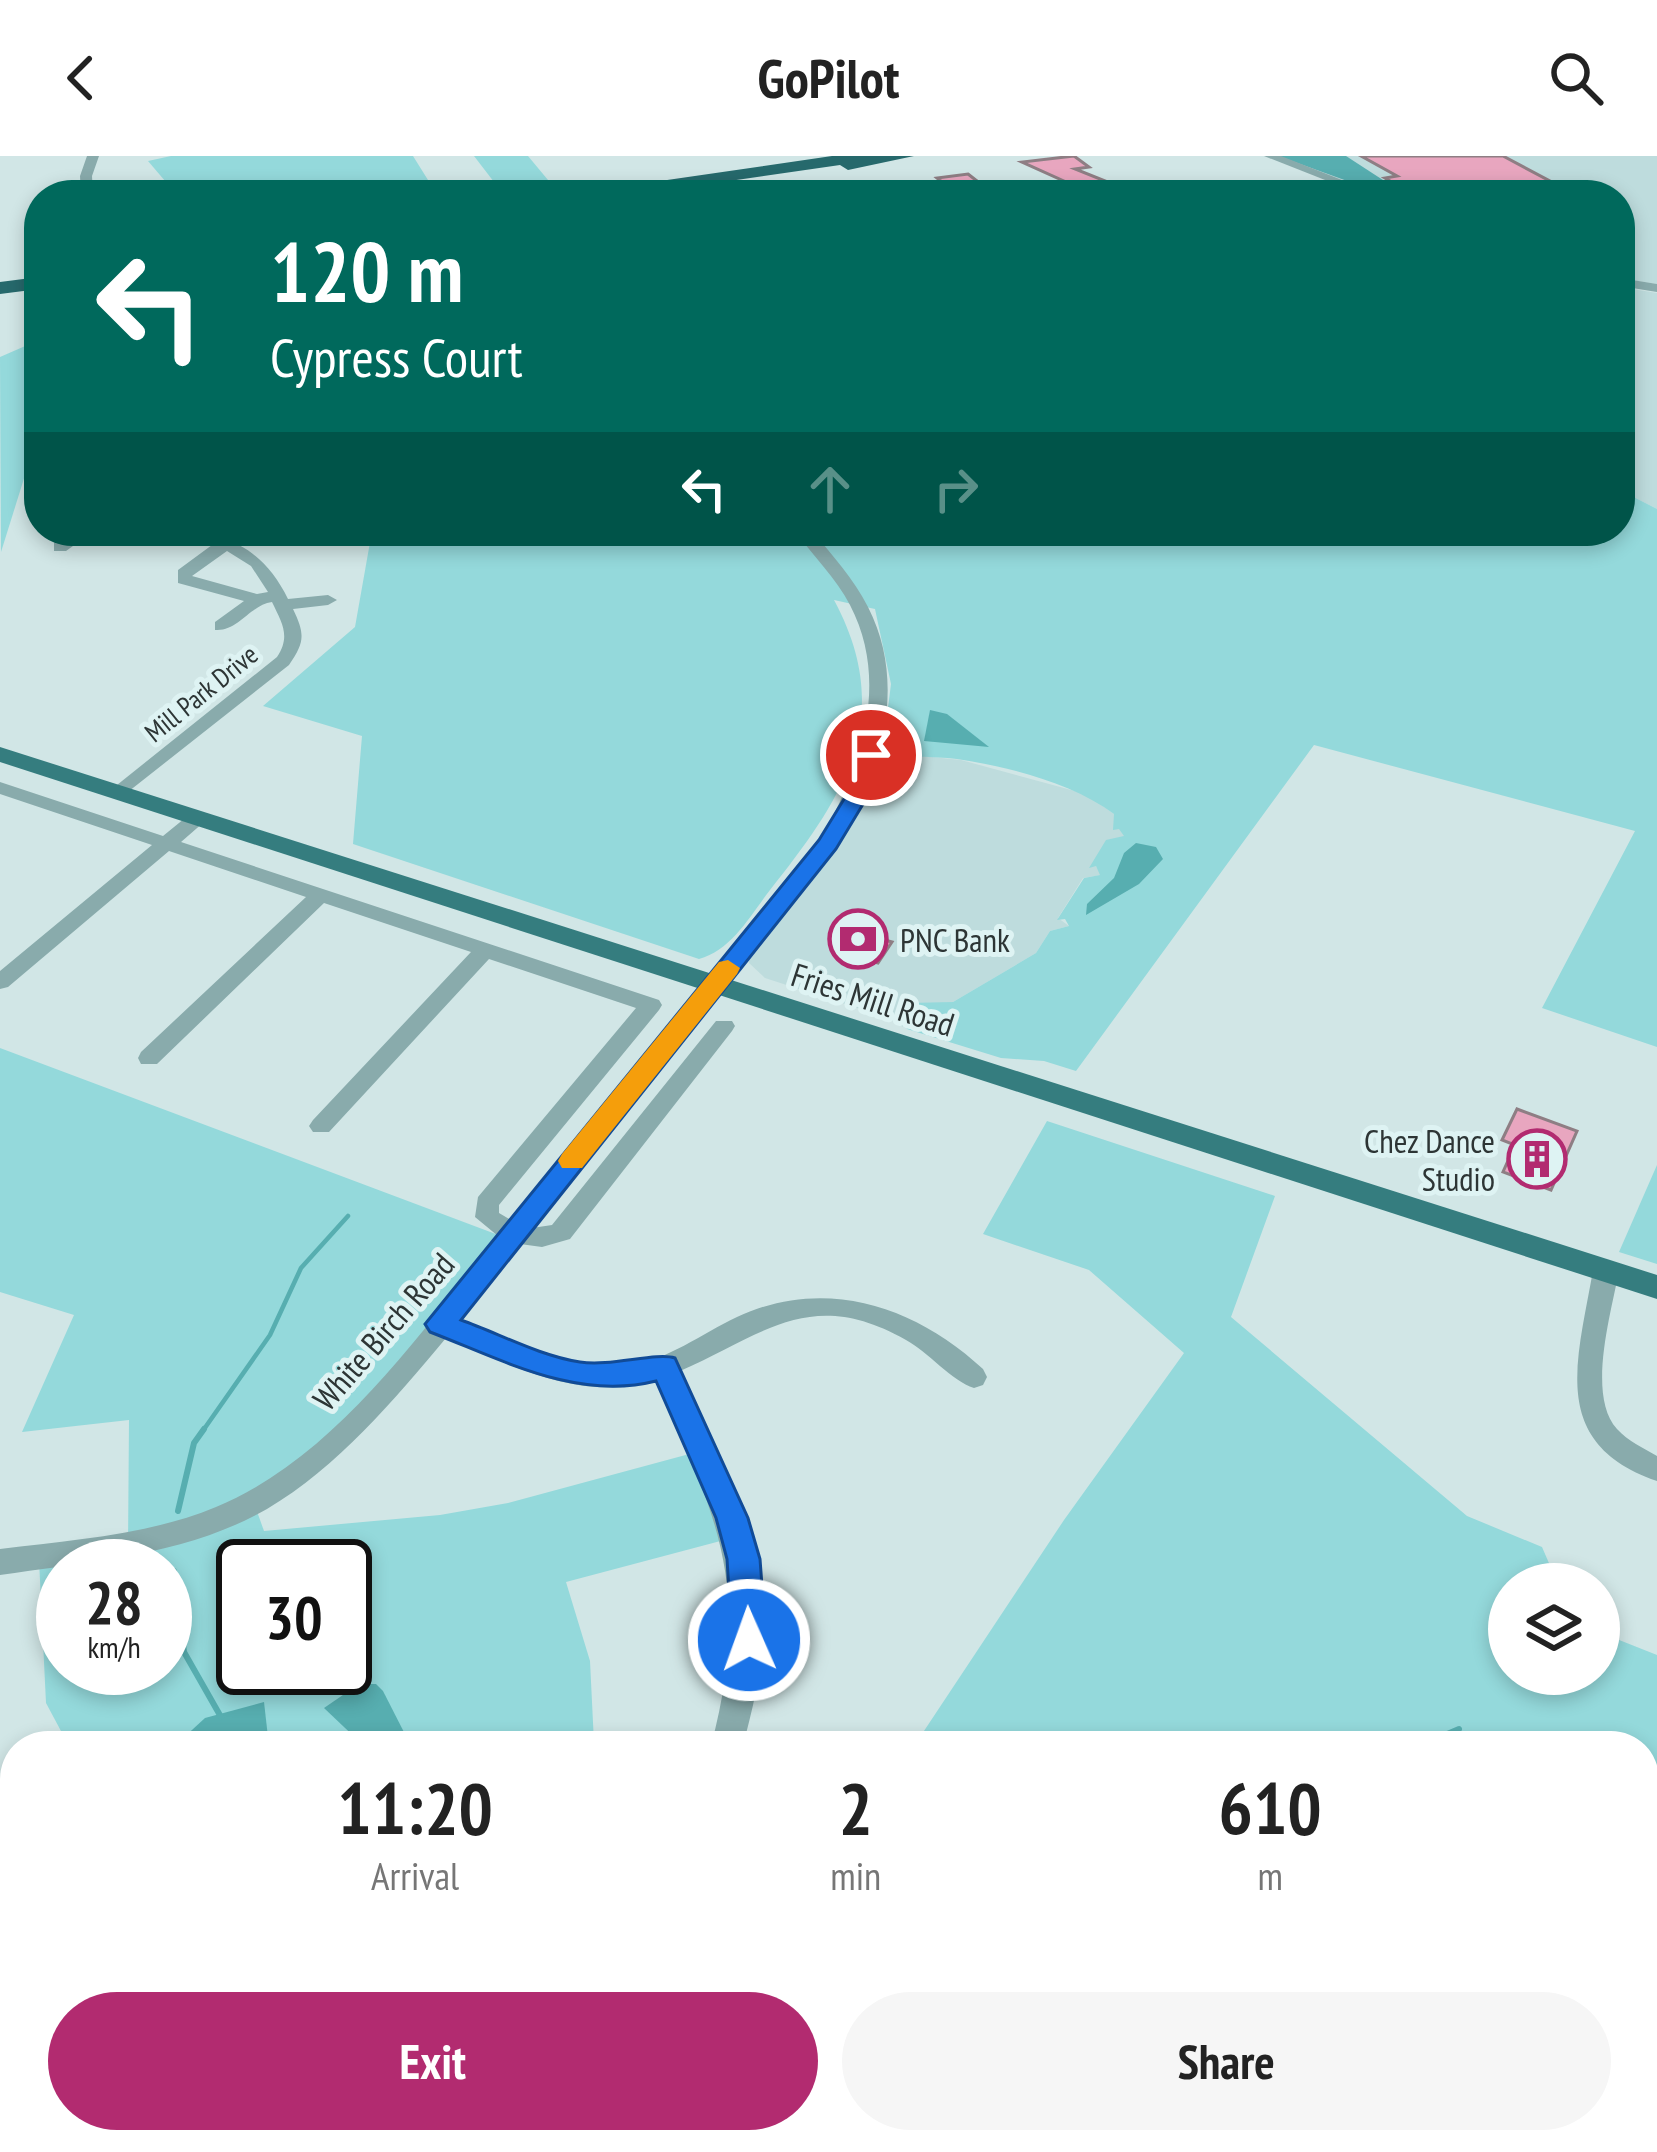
<!DOCTYPE html>
<html lang="en">
<head>
<meta charset="utf-8">
<style>
  :root { --surface:#fff; --page:#f6f6f6; --text:#222; --muted:#767676; --accent:#b22b70 }
  body { margin:0; font-family:"PT Sans Narrow",sans-serif; background:var(--page); color:var(--text); height:100vh; display:flex; flex-direction:column; font-size:45px; white-space:nowrap }
  * { box-sizing:border-box; margin:0 }
  p { font-size:39px; color:var(--muted) }
  .icon { flex:none; width:66px; height:66px; fill:none; stroke:currentColor; stroke-width:2; stroke-linecap:round; stroke-linejoin:round }
  .map { position:relative; flex:1; overflow:hidden }
  .sheet { position:absolute; left:0px; top:1575px; width:1659px; height:423px; display:flex; flex-direction:column; background:var(--surface); border-radius:48px 48px 0 0; box-shadow:0 6px 18px #0003 }
  .sheet>* { flex:none }
  .banner { position:absolute; left:24px; top:24px; width:1611px; height:366px; border-radius:48px; box-shadow:0 6px 18px #0003; background:#00695c; color:#fff; overflow:hidden }
  .fabs { position:absolute; left:1488px; top:1407px; display:grid; gap:24px }
  .fabs a { display:grid; place-items:center; width:132px; height:132px; border-radius:50%; background:var(--surface); box-shadow:0 6px 18px #0003; font-size:60px }
  .speed { position:absolute; left:36px; top:1383px; display:flex; gap:24px; font-size:60px; font-weight:700; text-align:center }
  .speed>* { display:grid; place-content:center; width:156px; height:156px; border-radius:50%; background:var(--surface); box-shadow:0 6px 18px #0003; line-height:1 }
  .speed small { font-size:30px; font-weight:400 }
  .speed .limit { border:6px solid #111; border-radius:18px; background:#fff; color:#111 }
  .pin { position:absolute; display:grid; place-items:center; width:102px; height:102px; color:#fff; margin:-51px; border:6px solid #fff; border-radius:50%; box-shadow:0 3px 12px #0007 }
  .me { position:absolute; width:132px; margin:-66px; rotate:358deg; stroke-linejoin:round; filter:drop-shadow(0 0 9px #0008) }
  .turn { display:flex; align-items:center; gap:42px; height:252px; padding:0 48px; font-size:54px }
  .turn .icon { width:156px; height:156px; stroke-width:2.5 }
  .turn b { display:block; font-size:84px; line-height:102px }
  .lanes { display:flex; align-items:center; height:114px; padding:0 48px; background:#0003; justify-content:center; gap:60px; direction:ltr }
  .lanes .off { opacity:.35 }
  .eta { display:flex; justify-content:space-evenly; align-items:center; height:204px; text-align:center }
  .eta b { font-size:72px; font-weight:700; line-height:84px }
  .primary-button { display:flex; gap:24px; margin-top:auto; padding:24px 48px }
  .primary-button a { flex:1; height:138px; border-radius:72px; background:var(--accent); color:#fff; font-size:48px; font-weight:700; line-height:138px; text-align:center }
  .primary-button a+a { background:var(--page); color:var(--text) }
  header { display:flex; justify-content:space-between; align-items:center; height:156px; padding:0 48px; background:var(--surface); font-size:54px; font-weight:700 }
  .map>svg:first-child { display:block }
  .built { fill:#bedcdd }
  .green { fill:#94d9db; fill-rule:evenodd }
  .water { fill:#57aeb0 }
  .lines { fill:none; stroke-linecap:round; stroke-linejoin:round }
  .stream-far1 { stroke:#57aeb0; stroke-width:4.5 }
  .stream { stroke:#57aeb0; stroke-width:6 }
  .building { fill:#e8a6bf; stroke:#8e7e84; stroke-width:3 }
  .minor { fill:#89abac; fill-rule:evenodd }
  .major { fill:#357d7f; fill-rule:evenodd }
  .highway { fill:#26696c; fill-rule:evenodd }
  .route { fill:#1a73e8; stroke:#114b97; stroke-width:3 }
  .slow { fill:#f59e0b }
  .labels { text-anchor:middle; dominant-baseline:central; stroke-width:10; stroke-linejoin:round; paint-order:stroke }
  .far-street-label { font-size:27px; fill:#2d3535; stroke:#def3f3 }
  .poi-label { font-size:33px; fill:#2d3535; stroke:#def3f3; text-anchor:start }
  .street-label { font-size:33px; fill:#2d3535; stroke:#def3f3 }
</style>
</head>
<body>
<header><svg class="icon" aria-label="back" viewBox="0 0 24 24"><path d="M15 5l-7 7 7 7"/></svg>GoPilot<svg class="icon" aria-label="search" viewBox="0 0 24 24"><circle cx="10" cy="10" r="6"/><path d="M15 15l6 6"/></svg></header>
<div class="map">
<svg width="1657" height="1996" viewBox="0 0 1657 1996">
  <rect width="100%" height="100%" fill="#d1e6e6"/>
  <!-- built -->
  <g class="built">
    <path d="M1274,0H1657V128L1620,122V39H1381Z"/>
    <path d="M1620,131L1657,137V353L1620,334Z"/>
    <path d="M883,592L894,597L961,604L1086,638L1114,658L1125,680L1096,710L1101,719L1083,722L1058,762L1069,770L1050,775L1036,797L953,846L929,849L900,865L907,873L885,861L765,822L749,807V799L845,675Z"/>
  </g>
  <!-- green -->
  <g class="green">
    <path d="M171,0H413L428,24L366,39H177L148,5Z"/>
    <path d="M474,0H528L558,36L504,39Z"/>
    <path d="M39,184V314L26,316L1,396L0,201Z"/>
    <path d="M1620,334L1657,353V891L1542,852L1635,675L1314,589L1076,915L1044,905L1001,902L907,873L899,857L908,847L953,846L1036,797L1050,775L1069,770L1065,763L1057,764L1084,722L1100,719L1096,710L1089,712L1106,684L1124,680L1119,673L1113,674L1114,658C1072,627 1009,611 957,603C933,600 904,603 883,592L891,528L875,453L834,444C897,561 844,641 770,734C750,760 732,794 699,803L353,688L362,580L263,550L355,471L372,375H1620Z"/>
    <path d="M0,892L509,1083L350,1274L254,1347L264,1375L440,1359L508,1347L693,1297L728,1383L566,1426L590,1505L594,1587L606,1590H69L46,1547L39,1404L128,1390L129,1264L22,1276L74,1159L0,1136ZM63,1410H165V1512H63ZM243,1410H345V1512H243Z"/>
    <path d="M1047,965L1275,1040L1231,1161L1467,1360L1542,1391L1558,1428H1509V1518H1599V1476L1657,1499V1636L1644,1632V1590H914L1064,1364L1184,1197L1089,1114L983,1078Z"/>
    <path d="M1657,1009V1108L1619,1096Z"/>
    <path d="M15,1712V1823L0,1842V1726Z"/>
  </g>
  <!-- water -->
  <g class="water">
    <path d="M1278,0H1346L1406,39H1386Z"/>
    <path d="M930,554L947,558L989,591L924,585Z"/>
    <path d="M1136,687L1156,691L1163,703L1139,728L1086,759L1087,748L1114,722L1124,697Z"/>
    <path d="M359,1528H376L383,1535L411,1590H364L324,1552Z"/>
    <path d="M264,1546L269,1590H181L180,1585L205,1562Z"/>
    <path d="M15,1800V1983H51L41,1996H0V1819Z"/>
  </g>
  <g class="lines">
    <!-- stream-far1 -->
    <path class="stream-far1" d="M202,1276L270,1179L301,1112L348,1060"/>
    <!-- stream -->
    <g class="stream">
      <path d="M178,1355L194,1287L204,1273"/>
      <path d="M174,1415L184,1496L221,1561"/>
      <path d="M1419,1590L1459,1573"/>
    </g>
  </g>
  <!-- building -->
  <g class="building">
    <path d="M1074,0L1089,11L1075,13L1140,39H1095L1022,6Z"/>
    <path d="M1361,0H1503L1563,32L1545,36L1551,39H1430L1417,32L1405,34L1385,22L1397,20Z"/>
    <path d="M968,18L995,39H958L937,22Z"/>
    <path d="M853,762L874,768L866,779L892,786L878,807L839,796L842,791L834,789Z"/>
    <path d="M1517,953L1577,975L1551,1034L1503,1016L1515,989L1502,984Z"/>
  </g>
  <g class="lines">
    <!-- minor -->
    <g class="minor">
      <path d="M87,0H99L92,20L93,39H81L80,20Z"/>
      <path d="M1264,0H1281L1380,39H1363Z"/>
      <path d="M1620,122L1657,128V136L1620,130Z"/>
      <path d="M74,375H94L66,395H54V387Z"/>
      <path d="M177,375C229,375 265,396 288,443L328,439L337,444L328,449L293,453C305,478 305,486 289,509L119,643L112,641V633L277,501C291,480 282,467 272,446C250,449 238,476 215,474V466L244,445L178,427V414L212,389ZM227,395L251,410L268,436L257,438L192,420Z"/>
      <path d="M315,375C302,384 267,388 254,379L258,375Z"/>
      <path d="M795,375H812C832,399 854,423 868,451C909,531 880,621 835,692L532,1072L552,1069L716,865H732L735,870L732,875L570,1083L542,1091L520,1088L459,1165C513,1187 568,1218 628,1210C668,1204 701,1178 737,1161C825,1120 915,1150 983,1213L987,1221L983,1229L974,1232C952,1225 928,1196 906,1184C811,1130 764,1178 680,1215C718,1300 762,1385 762,1480C762,1518 752,1554 743,1590H711C752,1433 719,1366 657,1224C583,1248 513,1210 446,1182C394,1244 338,1311 267,1353C187,1399 89,1406 0,1419V1393C72,1384 149,1379 216,1351C336,1301 420,1177 498,1080L475,1061L478,1041L636,852L489,803L329,976H313L309,970L313,964L471,796L324,747L157,908H141L138,902L141,896L306,741L169,695L8,831L0,833V815L152,689L0,638V626L163,680L190,658H204V666L181,686L659,844L662,849L659,854L499,1049V1057L511,1064L819,686C860,614 891,528 850,449C836,422 813,400 795,375Z"/>
      <path d="M1606,1104L1615,1107L1619,1114C1612,1155 1586,1239 1617,1273C1628,1285 1643,1292 1657,1300V1325C1547,1287 1578,1203 1593,1114L1597,1107Z"/>
      <path d="M1644,1880L1657,1885V1929L1644,1923Z"/>
      <path d="M1657,1977V1996H1638L1643,1983Z"/>
      <path d="M310,1983H356L350,1996H304Z"/>
      <path d="M722,1983H764L769,1996H728Z"/>
    </g>
    <!-- major -->
    <path class="major" d="M0,591L1657,1119V1143L0,606Z"/>
    <!-- highway -->
    <g class="highway">
      <path d="M832,0H914L848,14L840,9L633,39H589L598,34Z"/>
      <path d="M39,121V133L0,138V126Z"/>
    </g>
  </g>
  <!-- route -->
  <path class="route" d="M871,592L882,599L871,635L836,693L461,1164C498,1177 540,1200 580,1206C610,1211 656,1196 675,1202L748,1362L760,1403L766,1484L761,1495L749,1500L737,1495L732,1484L727,1403L716,1362L656,1225C577,1245 503,1204 430,1176L425,1168L819,684L849,635L860,599Z"/>
  <!-- slow -->
  <path class="slow" d="M728,804L740,812L737,818L582,1012H562L558,1005L562,998L719,806Z"/>
  <!-- icons -->
  <defs>
    <symbol id="bank-ring" viewBox="-11 -11 22 22"><circle r="9.5" fill="#def3f3" stroke="#b22b70" stroke-width="1.5"/><path d="M-6-4H6V4H-6ZM0-2.3a2.3 2.3 0 1 0 0 4.6a2.3 2.3 0 1 0 0-4.6Z" fill="#b22b70"/></symbol>
    <symbol id="building-ring" viewBox="-11 -11 22 22"><circle r="9.5" fill="#def3f3" stroke="#b22b70" stroke-width="1.5"/><path d="M-4-6H4V6H1V3H-1V6H-4ZM-2.5-4.3h1.7v1.8h-1.7ZM.8-4.3h1.7v1.8H.8ZM-2.5-1h1.7V.8h-1.7ZM.8-1h1.7V.8H.8Z" fill="#b22b70"/></symbol>
  </defs>
  <g fill-rule="evenodd">
    <use href="#bank-ring" x="825" y="750" width="66" height="66"/>
    <use href="#building-ring" x="1504" y="970" width="66" height="66"/>
  </g>
  <g class="labels">
    <!-- far-street labels -->
    <g class="far-street-label">
      <text transform="translate(201 537) rotate(-39)">Mill Park Drive</text>
    </g>
    <!-- poi labels -->
    <g class="poi-label">
      <text x="900" y="783">PNC Bank</text>
      <text x="1495" y="984" text-anchor="end">Chez Dance<tspan x="1495" dy="38">Studio</tspan></text>
    </g>
    <!-- street labels -->
    <g class="street-label">
      <text transform="translate(873 843) rotate(18)">Fries Mill Road</text>
      <text transform="translate(383 1175) rotate(-49)">White Birch Road</text>
    </g>
  </g>
</svg>
<div class="fabs">
<a><svg class="icon" aria-label="layers" viewBox="0 0 24 24"><path d="M12 4l9 5-9 5-9-5zM3 14l9 5 9-5"/></svg></a>
</div>
<div class="speed"><div>28<small>km/h</small></div><div class="limit">30</div></div>
<div class="pin" style="left:871px;top:599px;background:#d93025"><svg class="icon" aria-label="arrive" viewBox="0 0 24 24"><path d="M6 21V4h12l-3 4 3 4H6"/></svg></div>
<svg class="me" style="left:749px;top:1484px" viewBox="-20 -20 40 40"><circle r="17" fill="#1a73e8" stroke="#fff" stroke-width="3"/><path d="M0-11L8 9 0 5-8 9z" fill="#fff"/></svg>
<div class="banner">
<div class="turn"><svg class="icon" aria-label="left" viewBox="0 0 24 24"><path d="M17 20v-9H6M10 6l-5 5 5 5"/></svg><div><b>120 m</b>Cypress Court</div></div>
<div class="lanes"><svg class="icon" aria-label="left" viewBox="0 0 24 24"><path d="M17 20v-9H6M10 6l-5 5 5 5"/></svg><svg class="icon off" aria-label="ahead" viewBox="0 0 24 24"><path d="M12 20V5M6 11l6-6 6 6"/></svg><svg class="icon off" aria-label="right" viewBox="0 0 24 24"><path d="M7 20v-9h11M14 6l5 5-5 5"/></svg></div>
</div>
<section class="sheet">
<div class="eta">
<div><b>11:20</b><p>Arrival</p></div>
<div><b>2</b><p>min</p></div>
<div><b>610</b><p>m</p></div>
</div>
<div class="primary-button"><a>Exit</a><a>Share</a></div>
</section>
</div>
</body>
</html>
